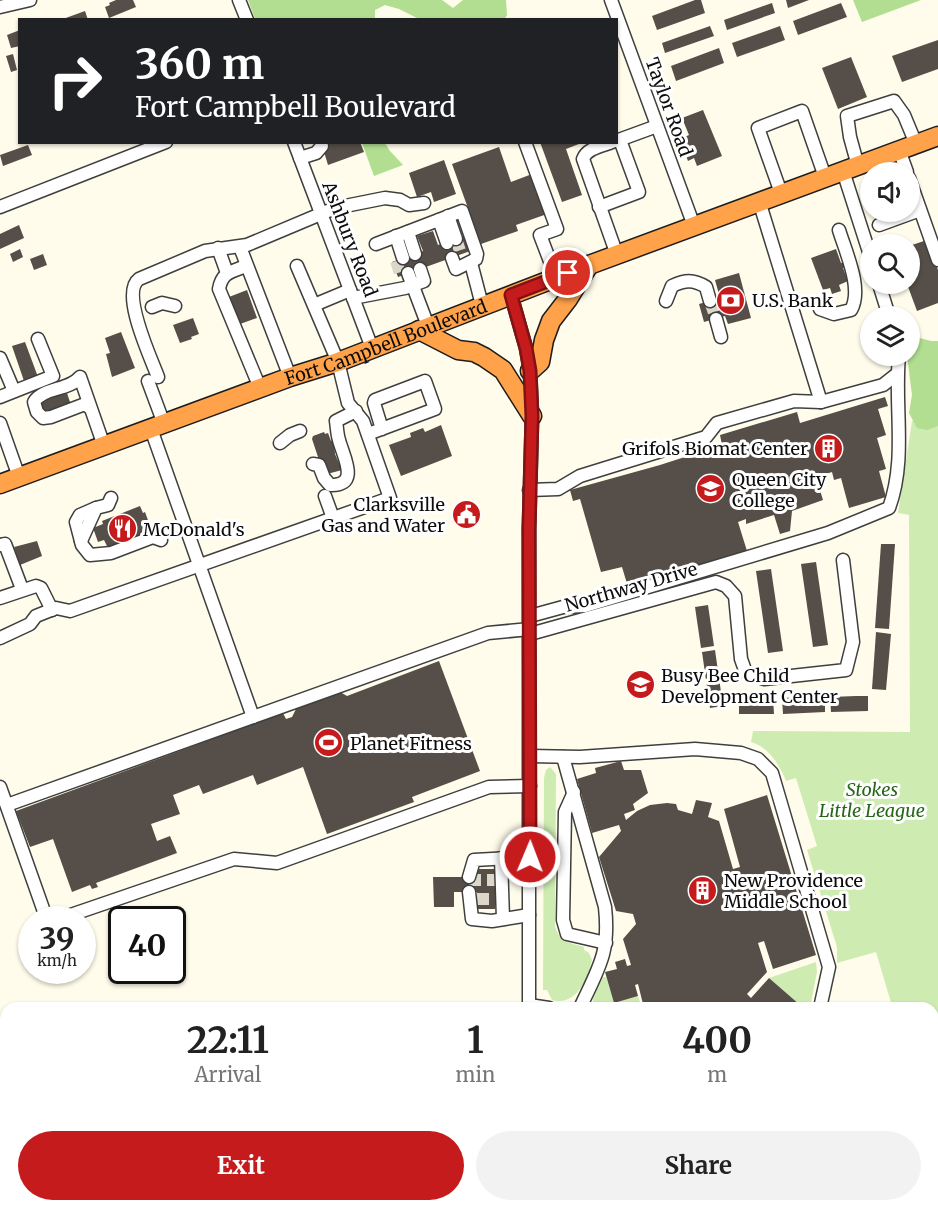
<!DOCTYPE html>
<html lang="en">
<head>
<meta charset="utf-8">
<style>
  :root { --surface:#fff; --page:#f2f2f2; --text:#222; --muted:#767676; --accent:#c51b1d }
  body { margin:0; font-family:Merriweather,serif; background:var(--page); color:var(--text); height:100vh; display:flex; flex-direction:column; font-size:22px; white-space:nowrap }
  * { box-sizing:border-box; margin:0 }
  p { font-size:20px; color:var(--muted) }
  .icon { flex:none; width:33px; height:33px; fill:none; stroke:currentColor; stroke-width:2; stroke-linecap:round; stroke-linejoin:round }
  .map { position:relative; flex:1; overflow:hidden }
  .sheet { position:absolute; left:0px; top:1002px; width:939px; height:210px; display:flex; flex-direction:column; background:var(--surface); border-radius:18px 18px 0 0; box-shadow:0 2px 4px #0004 }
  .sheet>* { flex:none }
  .top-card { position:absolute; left:18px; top:18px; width:600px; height:126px; border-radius:0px; box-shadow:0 2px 4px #0004; background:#202124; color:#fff; overflow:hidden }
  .buttons { position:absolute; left:860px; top:162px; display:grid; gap:12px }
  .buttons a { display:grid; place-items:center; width:60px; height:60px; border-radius:50%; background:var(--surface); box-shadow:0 2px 4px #0004; font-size:30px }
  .speed { position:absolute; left:18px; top:906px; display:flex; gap:12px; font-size:30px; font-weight:700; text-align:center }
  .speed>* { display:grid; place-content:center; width:78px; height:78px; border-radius:50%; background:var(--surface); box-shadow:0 2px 4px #0004; line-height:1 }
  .speed small { font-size:15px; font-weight:400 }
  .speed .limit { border:3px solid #111; border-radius:9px; background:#fff; color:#111 }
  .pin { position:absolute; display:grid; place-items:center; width:51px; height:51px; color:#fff; margin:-26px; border:3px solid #fff; border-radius:50%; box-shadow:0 2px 6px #0007 }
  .me { position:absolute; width:66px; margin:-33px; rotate:1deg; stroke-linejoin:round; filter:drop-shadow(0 0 4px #0008) }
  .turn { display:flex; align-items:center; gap:21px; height:126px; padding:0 18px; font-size:27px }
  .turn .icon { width:78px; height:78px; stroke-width:2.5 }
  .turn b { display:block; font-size:42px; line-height:51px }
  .eta { display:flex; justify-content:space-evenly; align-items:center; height:102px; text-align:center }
  .eta b { font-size:36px; font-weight:700; line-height:42px }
  .cta { display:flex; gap:12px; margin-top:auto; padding:12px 18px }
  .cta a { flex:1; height:69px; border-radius:36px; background:var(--accent); color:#fff; font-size:24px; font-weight:700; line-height:69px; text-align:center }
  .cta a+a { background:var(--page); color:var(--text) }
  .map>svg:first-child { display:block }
  .green { fill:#ceecb2 }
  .forest { fill:#b1de90 }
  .building { fill:#564e48 }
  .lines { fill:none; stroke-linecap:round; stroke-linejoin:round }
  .minor-tunnel { stroke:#dbd8ca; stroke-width:12; stroke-dasharray:12 6; stroke-linecap:butt }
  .minor-casing { stroke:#3f3f3f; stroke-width:15 }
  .highway-casing { stroke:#1d1d1d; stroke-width:21 }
  .minor { stroke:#fff; stroke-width:12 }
  .highway { stroke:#ffa24a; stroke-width:18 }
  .route-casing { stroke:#801213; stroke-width:15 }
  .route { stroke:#c51b1d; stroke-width:10 }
  .labels { text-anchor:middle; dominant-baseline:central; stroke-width:6; stroke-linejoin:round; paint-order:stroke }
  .street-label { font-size:18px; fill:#0c0c0c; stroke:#fff }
  .poi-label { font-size:18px; fill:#0c0c0c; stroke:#fff; text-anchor:start }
  .park-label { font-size:18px; font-style:italic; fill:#266818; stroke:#fff }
</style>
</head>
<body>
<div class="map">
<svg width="938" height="1212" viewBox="0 0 938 1212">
  <rect width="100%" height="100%" fill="#fffceb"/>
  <!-- green -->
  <g class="green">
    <path d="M938,416V1174L933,1175V1008H886L892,1006L876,952L837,963V947L807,850L817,846L796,778L786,781C780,766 769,747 751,742L753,731L910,732L909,515L898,513L912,421Z"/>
    <path d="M550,767L556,774L555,926C559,942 570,943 584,947V950L589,953L592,960C587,981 576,1006 552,1000L547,990H543L544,778L546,770Z"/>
    <path d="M816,962L817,972L810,1008H802L769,978Z"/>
    <path d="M602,977H606L614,1003L638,996L642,1008H595C589,998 598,986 602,977Z"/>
  </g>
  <!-- forest -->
  <g class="forest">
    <path d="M248,0H442L453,8L463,0H506L507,15L504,20L419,19L399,9L385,5L375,10V19H255Z"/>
    <path d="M853,0H921L862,22Z"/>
    <path d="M362,143H385L390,151L403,165L374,176Z"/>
    <path d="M916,337L931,341H938V426L927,430L917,428L909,413L912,395L907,356H909V346Z"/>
  </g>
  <!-- building -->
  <g class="building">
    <path d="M116,0H133L136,7L109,18L105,7L110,5L109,3Z"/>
    <path d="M695,0H701L705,13L657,30L652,16Z"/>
    <path d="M786,0H809L788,8Z"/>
    <path d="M772,3L775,13L727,30L724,20Z"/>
    <path d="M841,3L847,17L798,35L793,21Z"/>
    <path d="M85,11L88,20H63V19Z"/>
    <path d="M710,26L714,36L665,53L662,43Z"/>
    <path d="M780,26L785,40L737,57L732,43Z"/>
    <path d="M20,30V46L11,48L7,35Z"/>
    <path d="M938,40V69L902,82L892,56Z"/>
    <path d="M719,48L724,63L676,81L671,66Z"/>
    <path d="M13,54L17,70L11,72L6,56Z"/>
    <path d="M851,57L867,97L838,109L822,68Z"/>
    <path d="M703,110L722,156L697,166L694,158L688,161L680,139L689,135L682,118Z"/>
    <path d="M321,142H360L364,152L328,165Z"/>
    <path d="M540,142H584L566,149L582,195L562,202Z"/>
    <path d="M28,145L32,155L3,166L0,155Z"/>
    <path d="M499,147L511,182L532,174L547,214L516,225L518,231L481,244L452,164Z"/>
    <path d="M444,160L456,194L434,202L431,192L417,197L409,173Z"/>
    <path d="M19,225L24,238L0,249V234Z"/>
    <path d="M433,231L438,245L468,235L473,250L398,277L392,262L423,251L417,236Z"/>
    <path d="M927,240L938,270V303L917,311L907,284H909V246Z"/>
    <path d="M20,249L23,257L13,262L10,254Z"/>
    <path d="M836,249L841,263L844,262L846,267L843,268L848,281L839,285L841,291L832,294L830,288L823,290L811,258Z"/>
    <path d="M43,254L47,265L34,270L30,259Z"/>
    <path d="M739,273L751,318L728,324L725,316L704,322L699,304L720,298L715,280Z"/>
    <path d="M247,290L257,318L240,324L229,297Z"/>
    <path d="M193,318L199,334L191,337L192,339L180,343L173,325Z"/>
    <path d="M121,332L135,368L112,377L106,354L110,353L105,338Z"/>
    <path d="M25,342L38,377L24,381L12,346Z"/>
    <path d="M64,391L65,394L67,393L71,405L42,414L38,401Z"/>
    <path d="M885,397L888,406L878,409L886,435L877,438L886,469L879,471L886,497L849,508L841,478L834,480L832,472L816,477L823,500L792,511L790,531L780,534L774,515L746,524V519L738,522L747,551L628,587L622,567L601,572L580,499L573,501L570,490L660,465L722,445L720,435L797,412L800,423Z"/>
    <path d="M441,425L452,456L401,476L389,445L411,437L410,433L423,428L425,432Z"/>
    <path d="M324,432L325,434L328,433L331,441L334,440L335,454L342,470L327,474L321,459L319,460L312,439L313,436Z"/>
    <path d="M140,506L143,513L145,512L153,534L109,550L104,540L98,542L93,528L103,524L102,521Z"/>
    <path d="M37,541L42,556L20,565L14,547Z"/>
    <path d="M881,544H895L889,629L875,628Z"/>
    <path d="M816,562L828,645L813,647L801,564Z"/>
    <path d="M771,569L783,651L768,653L756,571Z"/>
    <path d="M708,605L714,646L701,648L695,607Z"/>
    <path d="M876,632L891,634L886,690L872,689Z"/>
    <path d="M715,650L723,706L710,708L702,652Z"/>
    <path d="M439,661L480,771L412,797L414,802L327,834L303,767L257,785L253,775L203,794L199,785L173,795L180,814L151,824L157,841L170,836L177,853L96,883L98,887L92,889L90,885L72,892L53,839L30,847L16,811L283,713L286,719L292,717L297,707L340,692L347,696Z"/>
    <path d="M633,672H648L647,698H633Z"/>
    <path d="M856,696H868V711L831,712L830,697Z"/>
    <path d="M810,697H825V712L783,714L782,698Z"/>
    <path d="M739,699H773L774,714H739Z"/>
    <path d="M621,761L624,770H641L648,793L633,804L635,810L624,814L626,820L637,811L650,805L667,803L676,804L678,810L692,814L696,800L712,803L708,817L719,821L733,869L740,867L724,809L767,795L816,955L773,969L764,941L758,943L767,972L747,994L751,998L769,978L800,1005L797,1008H740L736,1005L734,1008H644L638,984L635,985L638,996L614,1003L605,972L617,969L615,962L625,959L627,966L631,965L623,939L636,924L633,914L616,911L599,857L621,831L619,825L592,833L577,779L596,773L595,768Z"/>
    <path d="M477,869H495V909H477V892H454V907H434L433,877H477Z"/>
  </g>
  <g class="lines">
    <!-- minor-tunnel -->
    <g class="minor-tunnel">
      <path d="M456,239L461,254"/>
      <path d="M396,261L401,276"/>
      <path d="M710,301L716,319"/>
      <path d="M469,880H495"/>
      <path d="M477,899H495"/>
    </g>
    <defs>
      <g id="minor">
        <path d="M239,0L247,20"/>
        <path d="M611,0L694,226"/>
        <path d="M0,7L30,0"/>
        <path d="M616,141L657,126"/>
        <path d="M294,142L372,348"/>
        <path d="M525,142L557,229L540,235L556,277"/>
        <path d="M612,142C602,146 587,148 583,159L617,255"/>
        <path d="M899,150L907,172"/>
        <path d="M300,158L316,153L322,146"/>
        <path d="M858,166L850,137L847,116L894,101L904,115L916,144"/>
        <path d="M843,171L870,255"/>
        <path d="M909,178L938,260"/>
        <path d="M781,193L758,128L802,111L825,177"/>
        <path d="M759,201L821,402"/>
        <path d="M0,207L166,142"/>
        <path d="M599,207L639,192L620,140"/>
        <path d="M448,216L456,239"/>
        <path d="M439,220L447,243"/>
        <path d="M879,225L920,210"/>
        <path d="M408,232L415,254"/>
        <path d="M396,236L403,258"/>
        <path d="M376,244L462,211L477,254L476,259L456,269L452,258"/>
        <path d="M240,247L290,377"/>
        <path d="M218,248L227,273"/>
        <path d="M471,263L482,305"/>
        <path d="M246,266C231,272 222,272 219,289L260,388"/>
        <path d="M408,273L428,326"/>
        <path d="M879,284L889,316"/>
        <path d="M511,295L526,348L530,371L532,416L529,529V1008"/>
        <path d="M353,298L405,288L424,281L420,269"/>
        <path d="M666,301L672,286C685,280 693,279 706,287L710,301"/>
        <path d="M314,305L350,290"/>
        <path d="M152,307L162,303L175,306"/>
        <path d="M820,309L834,314L851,310C863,289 846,253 839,230"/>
        <path d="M716,319L721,337"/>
        <path d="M0,358L14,391"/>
        <path d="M158,377C151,358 120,293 139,279L205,251L247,245L335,208L385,198L400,200L409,205L424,203"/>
        <path d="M148,381L164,424"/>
        <path d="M0,397L53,376L38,339"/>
        <path d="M91,409L85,404L51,417L43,418L37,412L34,402C43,387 69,391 80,377L104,446"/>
        <path d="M0,423L19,477"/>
        <path d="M151,429L253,717"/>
        <path d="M368,434L435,409L425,381L375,400L374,403L382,429"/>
        <path d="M280,443L290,435L300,431"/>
        <path d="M313,464L319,465L324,478L330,485C361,486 343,456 339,440C337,434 337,427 336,421L356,411"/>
        <path d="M529,490L558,489L580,476L706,437L717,423L794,401L821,402L883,385L897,374"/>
        <path d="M325,496L333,518"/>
        <path d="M96,508L80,515L76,522L82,545L90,555L111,553L153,537L161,540"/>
        <path d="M81,541L96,508L108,505L111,498"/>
        <path d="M0,545L5,544L22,589"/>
        <path d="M0,598L36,586L41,588L52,610"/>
        <path d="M530,616L563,607L585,606L828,533L889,508C907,459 894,406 899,356"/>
        <path d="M530,634L716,582L726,586L735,596L741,659L746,673L764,679L846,670L853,642L843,560"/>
        <path d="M0,638L30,624L36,616L56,608L70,611L390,498L363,421L348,403L338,362L297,266"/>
        <path d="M530,756L580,757L695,749L741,753L758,759L772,773L829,967L820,1008"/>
        <path d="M563,757L605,907C610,953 599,967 580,1008"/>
        <path d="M0,787L47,920"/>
        <path d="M574,792L565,812L563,920L567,934L606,943"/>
        <path d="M7,805L488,633L530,629"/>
        <path d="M501,858L503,919"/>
        <path d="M469,877L474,860L530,857"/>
        <path d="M469,892L472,919L492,921L529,915"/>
        <path d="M56,920L234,859L277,863L489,787L530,786"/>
        <path d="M529,1005L549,1008"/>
        <path d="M0,1171L6,1170"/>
        <path d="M528,1212V1206"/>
      </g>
      <g id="highway">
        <path d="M419,330L458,350L474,352L484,357L503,370L532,416"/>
        <path d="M530,371L540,362L544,340L551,321L568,299L589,265"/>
        <path id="s1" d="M0,484L290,377L338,362L589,265L938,136"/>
      </g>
    </defs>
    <!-- minor casing -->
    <use href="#minor" class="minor-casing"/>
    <!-- highway casing -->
    <use href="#highway" class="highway-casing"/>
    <!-- minor -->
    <use href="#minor" class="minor"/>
    <!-- highway -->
    <use href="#highway" class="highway"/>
  </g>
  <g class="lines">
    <defs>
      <path id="route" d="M530,857L529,529L532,416L530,371L526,348L511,295L568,273"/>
    </defs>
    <!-- route casing -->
    <use href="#route" class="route-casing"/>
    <!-- route -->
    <use href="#route" class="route"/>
  </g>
  <!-- icons -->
  <defs>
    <symbol id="bank-disc" viewBox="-11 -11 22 22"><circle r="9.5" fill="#c51b1d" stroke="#fff"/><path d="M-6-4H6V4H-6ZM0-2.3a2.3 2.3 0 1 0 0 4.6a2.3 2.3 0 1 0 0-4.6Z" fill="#fff"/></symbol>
    <symbol id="building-disc" viewBox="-11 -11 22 22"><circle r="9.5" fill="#c51b1d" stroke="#fff"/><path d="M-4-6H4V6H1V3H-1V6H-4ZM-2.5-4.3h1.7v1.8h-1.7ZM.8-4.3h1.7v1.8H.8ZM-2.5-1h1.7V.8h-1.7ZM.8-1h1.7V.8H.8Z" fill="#fff"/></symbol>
    <symbol id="university-disc" viewBox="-11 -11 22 22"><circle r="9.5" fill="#c51b1d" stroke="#fff"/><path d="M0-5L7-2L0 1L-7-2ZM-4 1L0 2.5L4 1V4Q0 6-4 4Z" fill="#fff"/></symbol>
    <symbol id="civic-disc" viewBox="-11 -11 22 22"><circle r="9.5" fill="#c51b1d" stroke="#fff"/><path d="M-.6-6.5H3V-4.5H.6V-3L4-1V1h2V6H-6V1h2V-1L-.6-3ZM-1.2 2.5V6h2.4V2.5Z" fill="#fff"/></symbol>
    <symbol id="restaurant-disc" viewBox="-11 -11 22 22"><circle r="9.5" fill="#c51b1d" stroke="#fff"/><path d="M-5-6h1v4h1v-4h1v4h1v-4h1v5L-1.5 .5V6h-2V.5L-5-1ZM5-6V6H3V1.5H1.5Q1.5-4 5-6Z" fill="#fff"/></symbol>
    <symbol id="school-disc" viewBox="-11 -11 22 22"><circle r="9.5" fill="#c51b1d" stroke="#fff"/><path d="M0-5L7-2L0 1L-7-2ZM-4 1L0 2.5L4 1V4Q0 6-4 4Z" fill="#fff"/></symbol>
    <symbol id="stadium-disc" viewBox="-11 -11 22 22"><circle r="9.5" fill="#c51b1d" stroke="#fff"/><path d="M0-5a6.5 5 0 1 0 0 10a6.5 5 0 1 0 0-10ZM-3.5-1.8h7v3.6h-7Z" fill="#fff"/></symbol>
  </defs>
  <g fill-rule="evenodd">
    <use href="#bank-disc" x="714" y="284" width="33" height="33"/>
    <use href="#building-disc" x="812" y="432" width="33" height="33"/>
    <use href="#university-disc" x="694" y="472" width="33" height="33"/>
    <use href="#civic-disc" x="450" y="498" width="33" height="33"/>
    <use href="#restaurant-disc" x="106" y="512" width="33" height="33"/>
    <use href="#school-disc" x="624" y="668" width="33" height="33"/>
    <use href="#stadium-disc" x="312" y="726" width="33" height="33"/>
    <use href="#building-disc" x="686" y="874" width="33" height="33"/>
  </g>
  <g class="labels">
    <!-- street labels -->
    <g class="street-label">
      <text transform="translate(669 107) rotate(70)">Taylor Road</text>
      <text transform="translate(350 239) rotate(69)">Ashbury Road</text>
      <text stroke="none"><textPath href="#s1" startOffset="411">Fort Campbell Boulevard</textPath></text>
      <text transform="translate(631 587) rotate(-16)">Northway Drive</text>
    </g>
    <!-- poi labels -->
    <g class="poi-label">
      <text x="752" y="300">U.S. Bank</text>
      <text x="808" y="448" text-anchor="end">Grifols Biomat Center</text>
      <text x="732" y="479">Queen City<tspan x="732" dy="21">College</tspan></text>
      <text x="445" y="504" text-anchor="end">Clarksville<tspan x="445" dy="21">Gas and Water</tspan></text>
      <text x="143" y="529">McDonald's</text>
      <text x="661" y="675">Busy Bee Child<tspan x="661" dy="21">Development Center</tspan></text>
      <text x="350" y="743">Planet Fitness</text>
      <text x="724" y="880">New Providence<tspan x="724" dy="21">Middle School</tspan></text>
    </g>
    <!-- park labels -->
    <g class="park-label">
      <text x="872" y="789">Stokes<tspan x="872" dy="21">Little League</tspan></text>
    </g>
  </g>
</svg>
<div class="buttons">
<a><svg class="icon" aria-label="sound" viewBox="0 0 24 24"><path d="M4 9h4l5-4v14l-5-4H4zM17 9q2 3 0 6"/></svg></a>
<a><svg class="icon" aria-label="search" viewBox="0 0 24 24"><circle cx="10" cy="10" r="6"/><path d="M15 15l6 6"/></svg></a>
<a><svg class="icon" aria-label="layers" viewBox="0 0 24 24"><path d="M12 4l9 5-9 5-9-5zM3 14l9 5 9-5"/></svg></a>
</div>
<div class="speed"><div>39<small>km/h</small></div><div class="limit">40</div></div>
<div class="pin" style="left:568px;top:273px;background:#d93025"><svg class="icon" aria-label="arrive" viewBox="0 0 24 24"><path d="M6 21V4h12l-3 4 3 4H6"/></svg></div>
<svg class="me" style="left:530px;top:857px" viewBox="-20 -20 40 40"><circle r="17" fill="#c51b1d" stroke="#fff" stroke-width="3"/><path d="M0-11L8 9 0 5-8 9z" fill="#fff"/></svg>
<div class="top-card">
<div class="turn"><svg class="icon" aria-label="right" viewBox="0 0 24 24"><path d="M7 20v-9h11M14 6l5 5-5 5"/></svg><div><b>360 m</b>Fort Campbell Boulevard</div></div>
</div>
<section class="sheet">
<div class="eta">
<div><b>22:11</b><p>Arrival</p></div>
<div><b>1</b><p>min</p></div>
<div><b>400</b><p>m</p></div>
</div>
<div class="cta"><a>Exit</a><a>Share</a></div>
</section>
</div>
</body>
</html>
